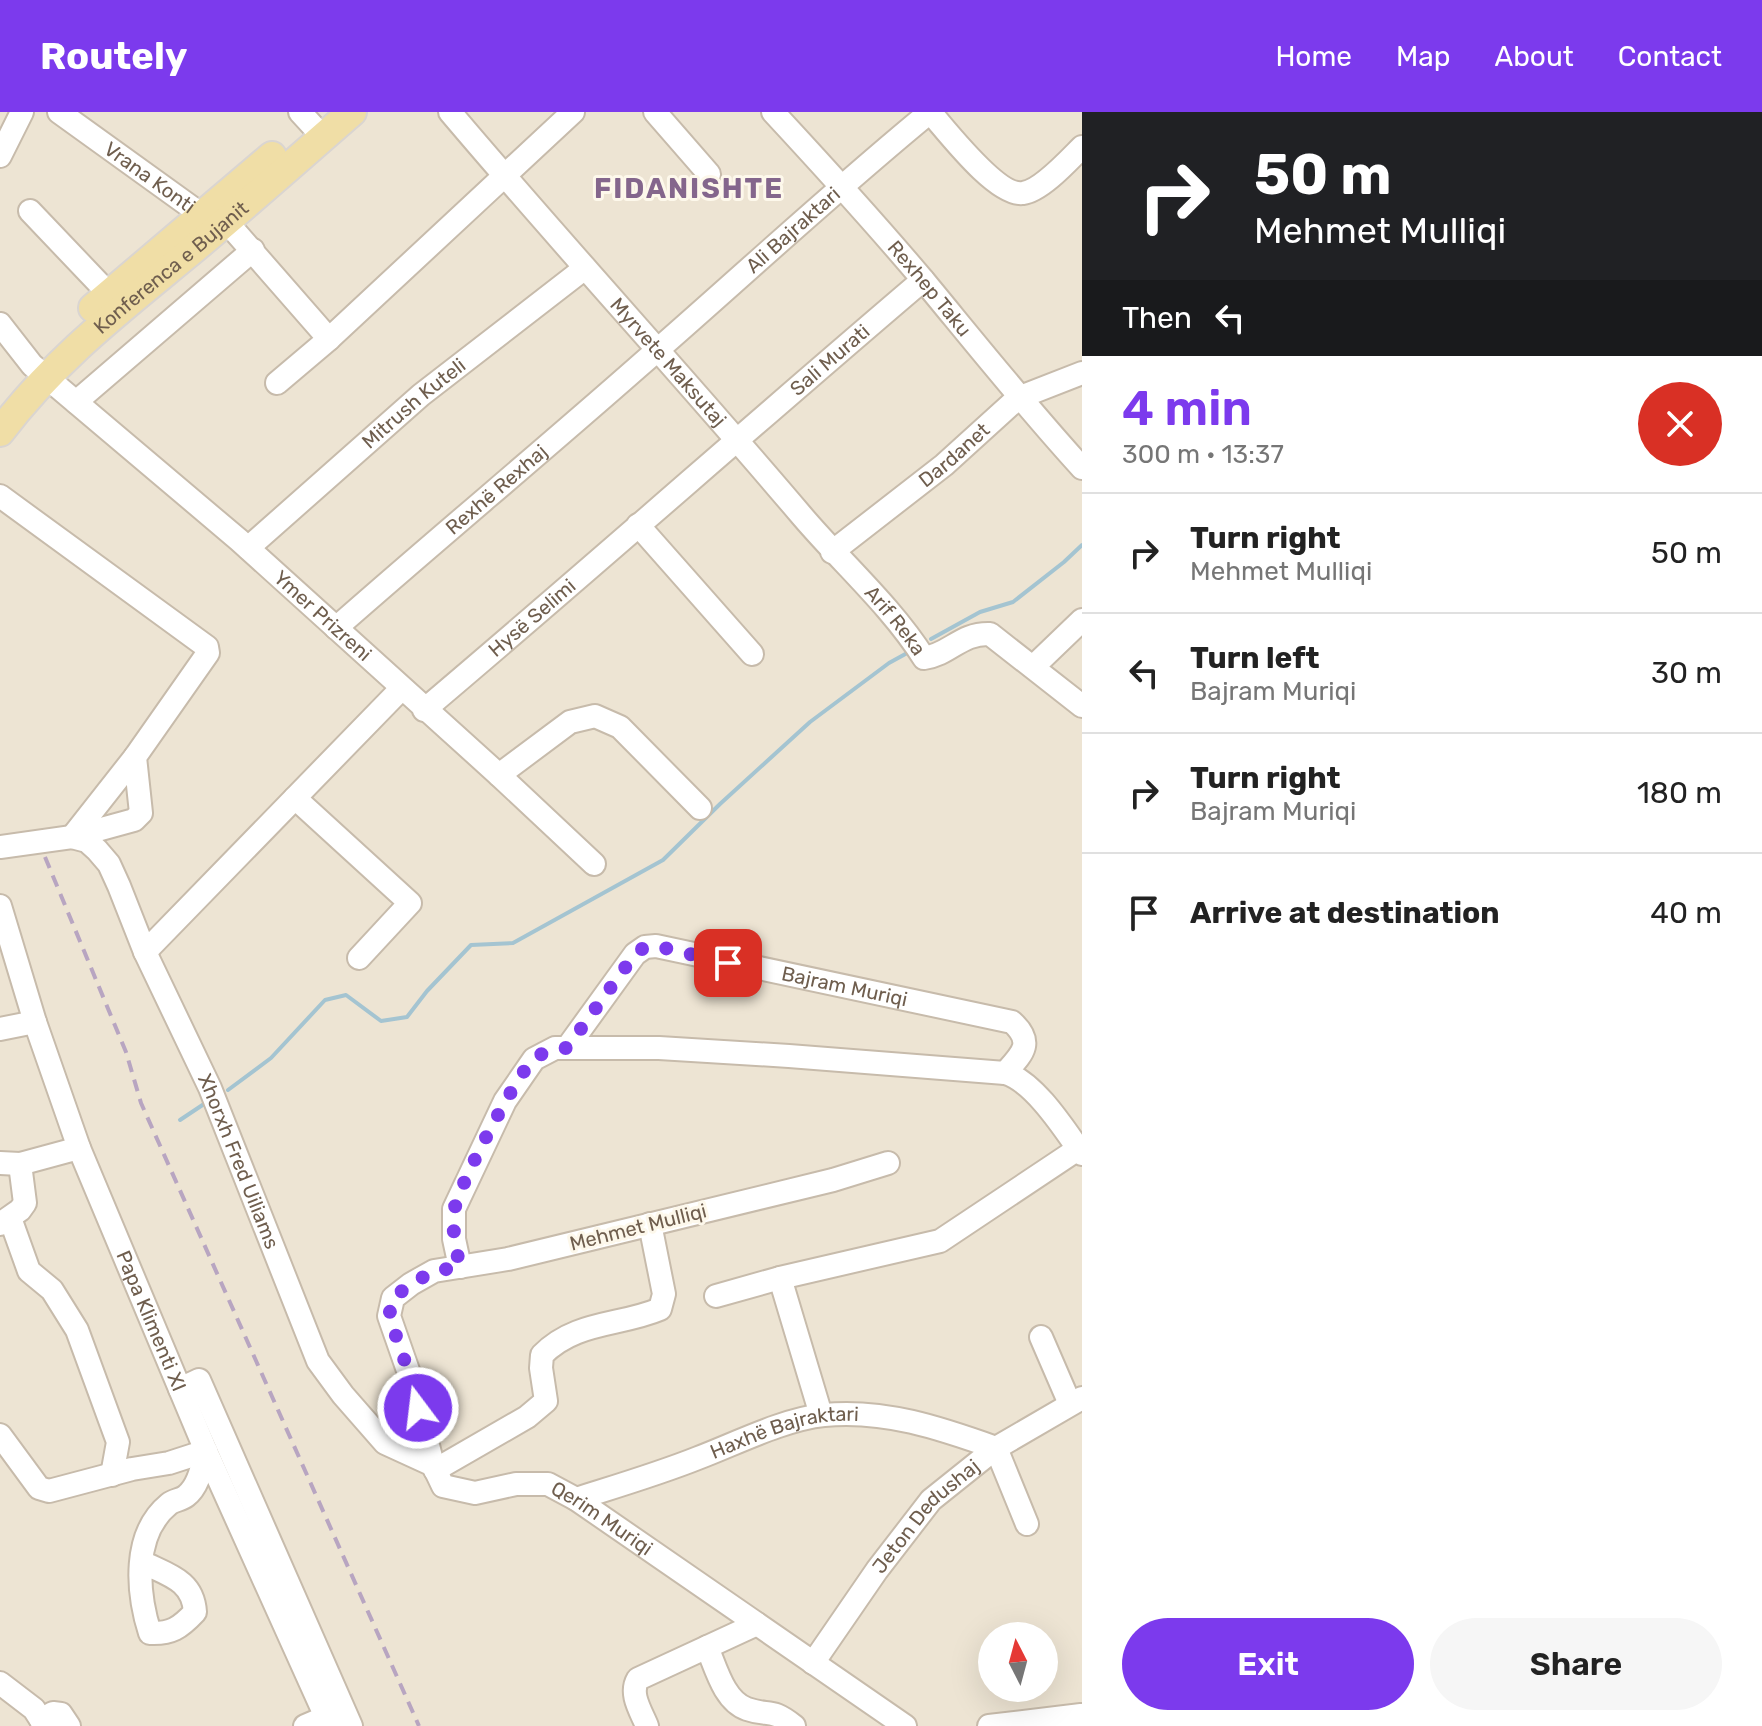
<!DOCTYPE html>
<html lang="en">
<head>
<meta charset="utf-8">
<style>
  :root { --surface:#fff; --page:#f6f6f6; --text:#222; --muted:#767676; --line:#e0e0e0; --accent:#7c3aed }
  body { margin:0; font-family:Rubik,sans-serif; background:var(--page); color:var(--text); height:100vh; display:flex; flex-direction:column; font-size:30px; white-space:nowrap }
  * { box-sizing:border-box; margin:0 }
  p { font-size:26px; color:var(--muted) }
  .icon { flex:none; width:44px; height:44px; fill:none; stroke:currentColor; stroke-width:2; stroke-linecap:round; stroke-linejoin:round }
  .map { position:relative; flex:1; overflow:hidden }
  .sheet { display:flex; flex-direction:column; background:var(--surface); width:680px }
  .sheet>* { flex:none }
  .hud { background:#202124; color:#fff; overflow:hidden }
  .needle { width:52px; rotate:354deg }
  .fabs { position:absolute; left:978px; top:1510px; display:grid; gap:16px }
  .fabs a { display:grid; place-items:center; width:80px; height:80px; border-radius:50%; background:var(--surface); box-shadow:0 8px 32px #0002; font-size:40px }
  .pin { position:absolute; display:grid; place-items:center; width:68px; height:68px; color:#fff; margin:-34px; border-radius:16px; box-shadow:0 4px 12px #0006 }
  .me { position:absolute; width:88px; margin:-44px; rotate:345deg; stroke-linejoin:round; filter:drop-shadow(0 0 6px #0008) }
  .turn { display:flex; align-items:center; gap:28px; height:168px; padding:0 40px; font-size:36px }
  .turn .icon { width:104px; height:104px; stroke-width:2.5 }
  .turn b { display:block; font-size:56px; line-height:68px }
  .then { display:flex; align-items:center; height:76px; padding:0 40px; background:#0003; gap:16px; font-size:30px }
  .round { display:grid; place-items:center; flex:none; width:84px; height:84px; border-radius:42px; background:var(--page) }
  .summary { display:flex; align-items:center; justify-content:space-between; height:136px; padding:0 40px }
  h1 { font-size:48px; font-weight:600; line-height:60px; color:var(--accent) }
  .action { display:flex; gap:16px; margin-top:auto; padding:16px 40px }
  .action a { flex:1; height:92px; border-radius:48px; background:var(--accent); color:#fff; font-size:32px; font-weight:600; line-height:92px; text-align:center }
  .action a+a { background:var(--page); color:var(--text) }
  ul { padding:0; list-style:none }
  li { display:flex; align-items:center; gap:24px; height:120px; padding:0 40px; border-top:2px solid var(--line) }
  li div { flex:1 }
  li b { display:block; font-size:30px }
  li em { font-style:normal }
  header { display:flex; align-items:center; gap:48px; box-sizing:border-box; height:112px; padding:0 40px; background:var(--accent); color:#fff }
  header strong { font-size:38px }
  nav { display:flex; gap:44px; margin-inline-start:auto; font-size:28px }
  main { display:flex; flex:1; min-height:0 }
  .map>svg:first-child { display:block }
  .residential { fill:#ede4d3; fill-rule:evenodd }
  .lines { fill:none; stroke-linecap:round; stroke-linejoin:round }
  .stream { stroke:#a4c4d1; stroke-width:4 }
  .minor-casing { stroke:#c7bbab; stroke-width:26 }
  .major-casing { stroke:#dad5d1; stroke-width:32 }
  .minor { stroke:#fff; stroke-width:22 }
  .major { stroke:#f0dea6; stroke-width:28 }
  .rail { stroke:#b8a5c1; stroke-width:4; stroke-dasharray:12 8; stroke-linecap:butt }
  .route { stroke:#7c3aed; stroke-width:14; stroke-dasharray:0 25.2 }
  .labels { text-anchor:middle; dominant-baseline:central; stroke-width:6; stroke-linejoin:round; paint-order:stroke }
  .street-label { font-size:20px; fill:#6f5e4e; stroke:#fdf8eb }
  .district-label { font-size:28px; font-weight:bold; letter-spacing:2px; fill:#84668c; stroke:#fdf8eb }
</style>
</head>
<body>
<header>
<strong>Routely</strong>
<nav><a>Home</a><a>Map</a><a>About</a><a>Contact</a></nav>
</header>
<main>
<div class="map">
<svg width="1082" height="1614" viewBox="0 0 1082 1614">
  <rect width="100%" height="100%" fill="#f9f4e5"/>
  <!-- residential -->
  <path class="residential" d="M0,0H1082V1614H0ZM992,1524H1044V1576H992Z"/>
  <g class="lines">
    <!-- stream -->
    <g class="stream">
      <path d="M931,527L980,500L1013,490L1064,450L1082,433"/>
      <path d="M228,978L271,946L325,888L346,883L381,909L407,905L427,879L471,833L513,831L663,748L720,692L810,610L889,551L909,540"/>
      <path d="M180,1008L204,992"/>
    </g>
    <defs>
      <g id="minor">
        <path id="s1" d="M59,0L202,103"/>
        <path d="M300,0L323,25"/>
        <path id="s2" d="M450,0C565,136 686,267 802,404C842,451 891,494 924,546C951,542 960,521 990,522L1082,594"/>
        <path d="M655,0L709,62"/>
        <path id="s3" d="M773,0C824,55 875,111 924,169C976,232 1027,296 1082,356"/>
        <path d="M930,0C947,19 997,85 1023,81C1041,79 1069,48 1082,35"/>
        <path d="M0,44L22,0"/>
        <path d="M30,99L109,182"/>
        <path d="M218,100L329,227L573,0"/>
        <path id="s4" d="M0,212L32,253L239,428L499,663L594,752"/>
        <path d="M277,271L329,227"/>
        <path d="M76,290L253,138"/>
        <path d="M0,384L207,535L208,541L135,645L141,701L134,708L72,725L0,735"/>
        <path d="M638,413L752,542"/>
        <path id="s5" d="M248,436L421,283L585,156"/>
        <path id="s6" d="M832,440L944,353L1018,286L1082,261"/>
        <path id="s7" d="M336,516C436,428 538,343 638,255C736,170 830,82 930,0"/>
        <path d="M1033,555L1082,508"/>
        <path id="s8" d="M424,598C592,456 756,310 923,168"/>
        <path d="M499,663L570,610L595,604L620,615L700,696"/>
        <path d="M295,686L410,791L359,846"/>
        <path id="s9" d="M72,725L87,729L97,738L109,752L119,774L145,840L210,976L318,1249L343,1283L385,1331L433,1353"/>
        <path d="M72,725L135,645"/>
        <path id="s10" d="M0,794L35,910L79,1036L206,1339L330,1614"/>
        <path d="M145,840L401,577"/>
        <path d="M0,917L35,910"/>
        <path id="s11" d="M567,936L635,842L645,835L656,834L1012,910C1035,931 1022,942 1005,961"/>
        <path d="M0,1051L20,1052L79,1036"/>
        <path id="s12" d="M888,1051L833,1068L508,1147L434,1159L411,1172L393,1186L389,1204L411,1267L433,1353L443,1374L475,1381L516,1372H548L576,1387L905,1614"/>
        <path d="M10,1106L29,1159L52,1178L77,1218L118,1330L112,1363"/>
        <path d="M0,1112L20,1098L25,1091L20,1052"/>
        <path d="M460,1155L454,1127V1097L505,989L534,947L555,936H659L789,944L1005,961C1034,969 1065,1018 1082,1042"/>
        <path d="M780,1166L940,1129L1078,1037"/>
        <path d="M716,1184L780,1166L821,1303"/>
        <path d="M1041,1225L1070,1292"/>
        <path d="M180,1277L199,1268L351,1614"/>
        <path d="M0,1323L39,1376L49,1379L132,1357L169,1351L206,1339"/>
        <path d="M435,1358L527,1305L546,1289L541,1256L542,1243C575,1209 620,1214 660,1197L664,1182L650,1112"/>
        <path id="s13" d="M576,1387C617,1374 658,1362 698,1346C735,1332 784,1307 824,1303C884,1297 940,1316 996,1336L1027,1412"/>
        <path d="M142,1450C168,1463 193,1468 195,1500C180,1516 171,1522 150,1521C137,1480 132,1422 169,1392C174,1388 181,1388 186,1384C199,1374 202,1354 206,1339"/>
        <path d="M707,1535C716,1556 724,1589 747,1597C770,1605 770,1595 794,1614"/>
        <path id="s14" d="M813,1551L877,1458L931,1388L996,1336L1082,1286"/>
        <path d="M0,1571L34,1597L45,1614"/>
        <path d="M41,1608L53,1601L61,1602L69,1614"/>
        <path d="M305,1614L326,1605"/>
        <path d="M647,1614C641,1599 629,1582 638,1567L757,1512"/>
        <path d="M989,1614L1081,1603"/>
      </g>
      <g id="major">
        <path d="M93,196L272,44"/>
        <path id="s15" d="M0,320C54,248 121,197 190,140C245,94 298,47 352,0"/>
      </g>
    </defs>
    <!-- minor casing -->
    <use href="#minor" class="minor-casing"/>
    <!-- major casing -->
    <use href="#major" class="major-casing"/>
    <!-- minor -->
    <use href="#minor" class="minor"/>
    <!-- major -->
    <use href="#major" class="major"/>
    <!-- rail -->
    <path class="rail" d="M45,745L126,940L141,991L419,1614"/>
  </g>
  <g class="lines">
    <!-- route -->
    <path class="route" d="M418,1296L411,1267L389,1204L393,1186L411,1172L434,1159L460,1155C456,1136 452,1119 454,1100C456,1078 516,964 533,948C542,940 555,936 567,936L635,842L645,835L656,834L728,851"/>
  </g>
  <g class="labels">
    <!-- street labels -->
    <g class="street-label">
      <text stroke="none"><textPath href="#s1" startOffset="112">Vrana Konti</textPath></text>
      <text stroke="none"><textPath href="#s7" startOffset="606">Ali Bajraktari</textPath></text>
      <text stroke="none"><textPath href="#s15" startOffset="238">Konferenca e Bujanit</textPath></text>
      <text stroke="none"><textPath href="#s3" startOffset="236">Rexhep Taku</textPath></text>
      <text stroke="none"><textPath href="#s8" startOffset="536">Sali Murati</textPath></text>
      <text stroke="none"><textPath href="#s2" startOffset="332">Myrvete Maksutaj</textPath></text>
      <text stroke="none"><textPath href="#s5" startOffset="220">Mitrush Kuteli</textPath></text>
      <text stroke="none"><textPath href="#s6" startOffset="156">Dardanet</textPath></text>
      <text stroke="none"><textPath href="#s7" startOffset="212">Rexhë Rexhaj</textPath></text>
      <text stroke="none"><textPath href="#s4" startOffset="436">Ymer Prizreni</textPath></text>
      <text stroke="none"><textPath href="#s8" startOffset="142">Hysë Selimi</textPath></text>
      <text stroke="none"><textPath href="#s2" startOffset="676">Arif Reka</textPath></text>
      <text stroke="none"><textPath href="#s11" startOffset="332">Bajram Muriqi</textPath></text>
      <text stroke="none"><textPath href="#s9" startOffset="372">Xhorxh Fred Uiliams</textPath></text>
      <text transform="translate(638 1115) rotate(-14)">Mehmet Mulliqi</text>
      <text stroke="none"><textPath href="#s10" startOffset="442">Papa Klimenti XI</textPath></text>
      <text stroke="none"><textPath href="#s13" startOffset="220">Haxhë Bajraktari</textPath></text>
      <text stroke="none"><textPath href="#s14" startOffset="186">Jeton Dedushaj</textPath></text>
      <text stroke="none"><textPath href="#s12" startOffset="884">Qerim Muriqi</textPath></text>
    </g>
    <!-- district labels -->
    <g class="district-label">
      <text x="689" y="76">FIDANISHTE</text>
    </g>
  </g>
</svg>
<div class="fabs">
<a><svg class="needle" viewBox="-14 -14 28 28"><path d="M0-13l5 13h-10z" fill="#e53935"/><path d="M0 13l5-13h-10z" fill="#767676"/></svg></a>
</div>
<div class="pin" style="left:728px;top:851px;background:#d93025"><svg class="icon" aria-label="arrive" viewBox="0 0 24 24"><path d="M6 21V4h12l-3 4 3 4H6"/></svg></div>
<svg class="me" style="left:418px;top:1296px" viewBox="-20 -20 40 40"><circle r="17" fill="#7c3aed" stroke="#fff" stroke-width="3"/><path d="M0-11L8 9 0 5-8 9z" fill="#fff"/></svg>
</div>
<section class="sheet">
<div class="hud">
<div class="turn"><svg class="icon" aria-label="right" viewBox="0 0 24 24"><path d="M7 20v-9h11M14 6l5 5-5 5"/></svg><div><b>50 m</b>Mehmet Mulliqi</div></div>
<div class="then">Then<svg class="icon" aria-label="left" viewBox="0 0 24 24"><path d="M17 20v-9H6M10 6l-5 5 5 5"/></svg></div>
</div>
<div class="summary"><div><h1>4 min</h1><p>300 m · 13:37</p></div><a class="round" style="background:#d93025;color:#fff"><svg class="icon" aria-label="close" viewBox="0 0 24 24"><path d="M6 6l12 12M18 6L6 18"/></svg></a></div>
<ul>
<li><svg class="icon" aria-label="right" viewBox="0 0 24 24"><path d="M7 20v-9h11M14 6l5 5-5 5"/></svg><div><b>Turn right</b><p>Mehmet Mulliqi</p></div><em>50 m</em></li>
<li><svg class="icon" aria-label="left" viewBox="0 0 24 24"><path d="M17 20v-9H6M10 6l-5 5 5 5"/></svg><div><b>Turn left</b><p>Bajram Muriqi</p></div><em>30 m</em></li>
<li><svg class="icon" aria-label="right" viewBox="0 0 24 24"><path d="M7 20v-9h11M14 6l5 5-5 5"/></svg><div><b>Turn right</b><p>Bajram Muriqi</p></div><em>180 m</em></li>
<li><svg class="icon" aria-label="arrive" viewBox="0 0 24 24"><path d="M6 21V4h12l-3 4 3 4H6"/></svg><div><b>Arrive at destination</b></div><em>40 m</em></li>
</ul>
<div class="action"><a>Exit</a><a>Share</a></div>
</section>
</main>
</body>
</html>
